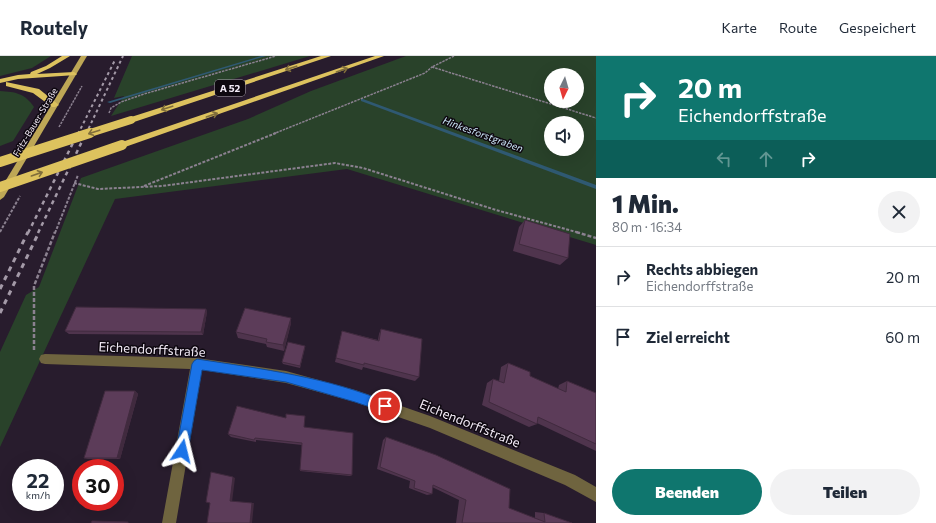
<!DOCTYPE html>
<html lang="de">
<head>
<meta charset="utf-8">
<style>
  :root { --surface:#fff; --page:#f2f2f3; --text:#1f2937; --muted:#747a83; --line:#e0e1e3; --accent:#0f766e }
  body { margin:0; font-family:Commissioner,sans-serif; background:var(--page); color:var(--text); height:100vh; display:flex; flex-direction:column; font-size:15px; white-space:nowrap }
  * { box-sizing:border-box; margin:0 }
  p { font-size:13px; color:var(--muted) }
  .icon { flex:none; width:22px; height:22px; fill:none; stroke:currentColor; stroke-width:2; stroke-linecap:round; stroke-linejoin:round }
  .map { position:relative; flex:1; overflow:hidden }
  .side { display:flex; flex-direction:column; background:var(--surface); width:340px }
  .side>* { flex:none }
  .top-card { background:#0f766e; color:#fff; overflow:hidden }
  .needle { width:26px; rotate:185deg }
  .buttons { position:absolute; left:544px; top:12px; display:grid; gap:8px }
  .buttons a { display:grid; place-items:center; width:40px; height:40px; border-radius:50%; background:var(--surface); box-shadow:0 4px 16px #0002; font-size:20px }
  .speed { position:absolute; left:12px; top:403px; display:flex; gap:8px; font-size:20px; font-weight:700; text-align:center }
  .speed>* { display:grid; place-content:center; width:52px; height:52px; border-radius:50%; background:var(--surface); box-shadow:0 4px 16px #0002; line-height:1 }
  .speed small { font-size:10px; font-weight:400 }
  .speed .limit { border:6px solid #d22; background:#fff; color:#111 }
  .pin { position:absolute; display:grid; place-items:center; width:34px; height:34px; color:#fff; margin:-17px; border:2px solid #fff; border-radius:50%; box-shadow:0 1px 4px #0007 }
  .me { position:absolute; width:44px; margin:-22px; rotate:10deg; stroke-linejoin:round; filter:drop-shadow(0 0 3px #0008) }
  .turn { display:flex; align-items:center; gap:14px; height:84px; padding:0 16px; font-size:18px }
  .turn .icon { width:52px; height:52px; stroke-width:2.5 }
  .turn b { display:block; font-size:28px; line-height:34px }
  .lanes { display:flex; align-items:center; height:38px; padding:0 16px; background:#0003; justify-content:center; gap:20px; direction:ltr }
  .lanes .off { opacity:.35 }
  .round { display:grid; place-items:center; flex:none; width:42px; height:42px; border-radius:21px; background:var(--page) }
  .head { display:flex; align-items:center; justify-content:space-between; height:68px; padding:0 16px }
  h1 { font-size:24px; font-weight:800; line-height:30px }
  .button { display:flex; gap:8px; margin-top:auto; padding:8px 16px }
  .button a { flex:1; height:46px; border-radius:24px; background:var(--accent); color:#fff; font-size:16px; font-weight:800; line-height:46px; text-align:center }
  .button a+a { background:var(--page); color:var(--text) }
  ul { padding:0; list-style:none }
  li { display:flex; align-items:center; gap:12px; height:60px; padding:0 16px; border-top:1px solid var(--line) }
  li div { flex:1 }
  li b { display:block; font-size:15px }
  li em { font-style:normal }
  header { display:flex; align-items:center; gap:24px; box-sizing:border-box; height:56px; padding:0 20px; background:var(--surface); border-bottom:1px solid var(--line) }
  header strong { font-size:19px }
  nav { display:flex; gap:22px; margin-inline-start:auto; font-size:14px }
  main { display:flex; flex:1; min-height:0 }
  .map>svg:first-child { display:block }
  .green { fill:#29422a; fill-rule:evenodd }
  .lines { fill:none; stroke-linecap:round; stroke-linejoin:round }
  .stream { fill:#2f5972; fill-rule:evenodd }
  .path-far2 { stroke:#8b8190; stroke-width:1.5; stroke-dasharray:2.5 1; stroke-linecap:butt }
  .path-far1 { stroke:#8b8190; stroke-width:2; stroke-dasharray:3 1.5; stroke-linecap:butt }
  .path { stroke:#8b8190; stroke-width:2.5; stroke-dasharray:4 2; stroke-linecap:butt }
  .minor { fill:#6f643f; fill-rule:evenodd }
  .major { fill:#bea756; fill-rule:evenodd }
  .highway { fill:#ddc25e; fill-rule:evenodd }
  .rail-far2 { stroke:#a49aa8; stroke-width:2; stroke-dasharray:3 3; stroke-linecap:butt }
  .rail-far1 { stroke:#a49aa8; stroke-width:2.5; stroke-dasharray:4 4; stroke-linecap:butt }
  .rail { stroke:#a49aa8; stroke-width:3; stroke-dasharray:5 5; stroke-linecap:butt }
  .highway-bridge-far1 { stroke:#ddc25e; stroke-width:8 }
  .highway-bridge { stroke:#ddc25e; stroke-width:10 }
  .wall { fill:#4f344d }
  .shaded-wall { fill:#402a3e }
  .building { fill:#5c3c59; stroke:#402a3e }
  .oneway { stroke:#806e3b }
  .route { fill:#1a73e8; stroke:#114b97 }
  .labels { text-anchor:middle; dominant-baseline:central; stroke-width:3; stroke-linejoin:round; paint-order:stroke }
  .far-street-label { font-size:9px; fill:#f3ebf7; stroke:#0e0810 }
  .shield { fill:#0e0810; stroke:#aea7b2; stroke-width:1 }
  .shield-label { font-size:10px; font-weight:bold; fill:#f3ebf7 }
  .far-water-label { font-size:10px; font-style:italic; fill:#cde7f9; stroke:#0e0810 }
  .near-street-label { font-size:13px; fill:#f3ebf7; stroke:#0e0810 }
</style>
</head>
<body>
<header>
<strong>Routely</strong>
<nav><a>Karte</a><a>Route</a><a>Gespeichert</a></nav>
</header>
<main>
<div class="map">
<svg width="596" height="467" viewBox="0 0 596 467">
  <rect width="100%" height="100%" fill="#281c2d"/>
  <!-- green -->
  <g class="green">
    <path d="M0,0H51L32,12L0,20Z"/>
    <path d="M132,0H310L111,60L124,40L114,42Z"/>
    <path d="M406,0H596V189L347,113L115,143L0,391V296L26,239L39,231L81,122L248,63L311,35ZM551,19H577V45H551ZM551,67H577V93H551Z"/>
    <path d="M0,35C16,36 24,37 34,51L13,85L0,90Z"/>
  </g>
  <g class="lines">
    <!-- stream -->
    <g class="stream">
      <path d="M261,0H266L110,47L107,46Z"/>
      <path d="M361,43H363L596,129V133L361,45Z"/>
    </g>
    <!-- path-far2 -->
    <g class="path-far2">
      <path d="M454,0L432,11L596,62"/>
      <path d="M109,57L111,52L121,46L144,38L276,0"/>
      <path d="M59,71L82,30"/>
      <path d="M273,78L425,17L432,11"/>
    </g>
    <!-- path-far1 -->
    <g class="path-far1">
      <path d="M74,127L98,133L162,130L335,107L363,112L496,154L580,177"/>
      <path d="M144,130L276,77"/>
      <path d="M0,176L20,140"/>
      <path d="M55,177L78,119"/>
    </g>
    <!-- path -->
    <g class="path">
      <path d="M576,176L596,182"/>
      <path d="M34,294V230L55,176"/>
    </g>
    <!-- minor -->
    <path class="minor" d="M45,298L197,302L286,315L355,334L430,360L575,419L596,431V446L565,429L430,372L355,346L286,327L202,314L176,467H162L190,313L45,308L41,307L39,303L41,299Z"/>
    <!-- major -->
    <path class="major" d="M81,0H87L4,141L0,144V134Z"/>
    <!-- highway -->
    <g class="highway">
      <path d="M62,0H70L50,12L37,18L74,16L77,18L76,19L18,23L0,27V23L18,19L30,18L31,16L46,10Z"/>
      <path d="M321,0H331L134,66H131L127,64L128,62Z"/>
      <path d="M375,0H384L125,91H119L118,89L119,87Z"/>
      <path d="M6,26L39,33L59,49L55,51H52L33,37L6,30Z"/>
    </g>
    <!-- rail-far2 -->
    <g class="rail-far2">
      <path d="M78,78L115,4"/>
      <path d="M86,78L123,0"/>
    </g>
    <!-- rail-far1 -->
    <g class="rail-far1">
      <path d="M28,177L78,77"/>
      <path d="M38,177L86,77"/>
    </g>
    <!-- rail -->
    <g class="rail">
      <path d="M0,233L28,176"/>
      <path d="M0,257L39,176"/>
    </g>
    <!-- highway-bridge-far1 -->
    <path class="highway-bridge-far1" d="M87,78L131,64"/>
    <!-- highway-bridge -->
    <g class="highway-bridge">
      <path d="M0,106L90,77"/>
      <path d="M0,131L122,89"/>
    </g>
  </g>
  <!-- wall -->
  <g class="wall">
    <path d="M525,164L568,202L560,209L513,195L519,171Z"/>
    <path d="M206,253L207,256L203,279L69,278L65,275Z"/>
    <path d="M291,267L284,295L267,291L266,288L238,282L236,276Z"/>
    <path d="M381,273L419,321L415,325L363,311L362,314L335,306L342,275L378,284L379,278Z"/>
    <path d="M305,290L300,312L283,308L282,306Z"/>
    <path d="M508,307L530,320L558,333L559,329L567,325L596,337V395L537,367V368L529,371L482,349L487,327L493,323L499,325L501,311Z"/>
    <path d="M135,335L138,338L120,403H88L84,402Z"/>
    <path d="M304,371L352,419L350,420L300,415L302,389L256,384V386L231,381L228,378Z"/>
    <path d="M386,381L509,452L535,463V456L544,457L572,467H456L459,444L432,431V438L427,439L409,432L410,425L377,413L383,384Z"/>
  </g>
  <!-- shaded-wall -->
  <g class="shaded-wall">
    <path d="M206,253L207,256L203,279L201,276Z"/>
    <path d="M291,262V267L284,295L283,289Z"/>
    <path d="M305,290V292L300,312V310Z"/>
    <path d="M135,335L138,338L120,403L117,402Z"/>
    <path d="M233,421L235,422L232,446L230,445Z"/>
    <path d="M252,447H254L252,467H250Z"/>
  </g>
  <!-- building -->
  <g class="building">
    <path d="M525,164L570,178L568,202L519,188Z"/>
    <path d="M76,251L206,253L201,276L65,275Z"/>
    <path d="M245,252L291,262L283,289L266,286L267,283L236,276Z"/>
    <path d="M381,273L422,283L419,321L364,307V309L336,302L342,275L379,285Z"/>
    <path d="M288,286L305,290L300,310L282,306Z"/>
    <path d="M508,307L530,316V320L566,336L567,325L596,337V388L538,361L537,368L489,346L493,323L504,327Z"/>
    <path d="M105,335H135L117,402H84Z"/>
    <path d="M237,350L286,362V358L305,360L304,371L353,377L352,419L300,414L302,387L255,382L254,384L228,378Z"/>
    <path d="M386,381L436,399L510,433L509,452L545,466L544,457L572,467H462L466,444L433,429L432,438L414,432L415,425L380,411Z"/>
    <path d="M211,416L233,421L230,445L252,447L250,467H207L210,447L206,446Z"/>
    <path d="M92,465L128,466V467H91Z"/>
  </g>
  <!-- one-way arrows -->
  <defs><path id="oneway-shaft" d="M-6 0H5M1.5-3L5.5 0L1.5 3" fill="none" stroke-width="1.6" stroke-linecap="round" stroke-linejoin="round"/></defs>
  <g class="oneway">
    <use href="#oneway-shaft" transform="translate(291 12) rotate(162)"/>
    <use href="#oneway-shaft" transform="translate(342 14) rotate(-19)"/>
    <use href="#oneway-shaft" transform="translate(167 52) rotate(162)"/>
    <use href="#oneway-shaft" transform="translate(212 59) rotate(-19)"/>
    <use href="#oneway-shaft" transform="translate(94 76) rotate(162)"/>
    <use href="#oneway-shaft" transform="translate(37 118) rotate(-19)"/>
  </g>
  <!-- route -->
  <path class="route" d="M197,303C262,313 328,321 389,347L391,350L389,354L385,356L355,346L286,326L202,314L188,395L186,399L182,401L178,399L176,395L192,308L194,305Z"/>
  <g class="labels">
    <!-- far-street labels -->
    <g class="far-street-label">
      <text transform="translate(35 66) rotate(-59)">Fritz-Bauer-Straße</text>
    </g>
    <!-- shield labels -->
    <rect class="shield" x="215" y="24" width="30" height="16" rx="3"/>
    <g class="shield-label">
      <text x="230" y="32">A 52</text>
    </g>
    <!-- far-water labels -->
    <g class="far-water-label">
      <text transform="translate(483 78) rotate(20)">Hinkesforstgraben</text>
    </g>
    <!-- near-street labels -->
    <g class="near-street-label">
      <text transform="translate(152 293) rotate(3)">Eichendorffstraße</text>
      <text transform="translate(470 367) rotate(22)">Eichendorffstraße</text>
    </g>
  </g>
</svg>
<div class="buttons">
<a><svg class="needle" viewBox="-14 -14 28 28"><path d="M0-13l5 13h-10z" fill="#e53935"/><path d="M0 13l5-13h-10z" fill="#747a83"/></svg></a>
<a><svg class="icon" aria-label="sound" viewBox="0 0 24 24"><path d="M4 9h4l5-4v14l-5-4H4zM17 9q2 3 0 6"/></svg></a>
</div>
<div class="speed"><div>22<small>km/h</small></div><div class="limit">30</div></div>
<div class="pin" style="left:385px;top:350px;background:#d93025"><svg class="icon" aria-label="arrive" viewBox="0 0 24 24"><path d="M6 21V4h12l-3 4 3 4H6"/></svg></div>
<svg class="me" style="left:182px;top:395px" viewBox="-20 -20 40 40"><path d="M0-17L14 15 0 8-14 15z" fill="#1a73e8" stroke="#fff" stroke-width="4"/></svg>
</div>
<section class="side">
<div class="top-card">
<div class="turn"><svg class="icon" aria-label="right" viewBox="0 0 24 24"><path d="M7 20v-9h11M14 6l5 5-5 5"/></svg><div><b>20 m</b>Eichendorffstraße</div></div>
<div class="lanes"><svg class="icon off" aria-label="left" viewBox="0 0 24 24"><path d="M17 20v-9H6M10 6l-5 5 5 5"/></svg><svg class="icon off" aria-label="ahead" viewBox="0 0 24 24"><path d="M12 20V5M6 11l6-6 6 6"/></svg><svg class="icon" aria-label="right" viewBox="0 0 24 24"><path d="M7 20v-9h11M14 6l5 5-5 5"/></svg></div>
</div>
<div class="head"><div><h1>1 Min.</h1><p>80 m · 16:34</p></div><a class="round"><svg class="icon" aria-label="close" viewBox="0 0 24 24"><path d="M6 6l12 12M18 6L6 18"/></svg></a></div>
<ul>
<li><svg class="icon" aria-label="right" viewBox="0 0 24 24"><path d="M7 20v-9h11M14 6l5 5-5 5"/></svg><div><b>Rechts abbiegen</b><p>Eichendorffstraße</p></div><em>20 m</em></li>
<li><svg class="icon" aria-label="arrive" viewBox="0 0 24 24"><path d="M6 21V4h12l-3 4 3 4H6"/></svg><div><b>Ziel erreicht</b></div><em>60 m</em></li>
</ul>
<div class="button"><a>Beenden</a><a>Teilen</a></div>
</section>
</main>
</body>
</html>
